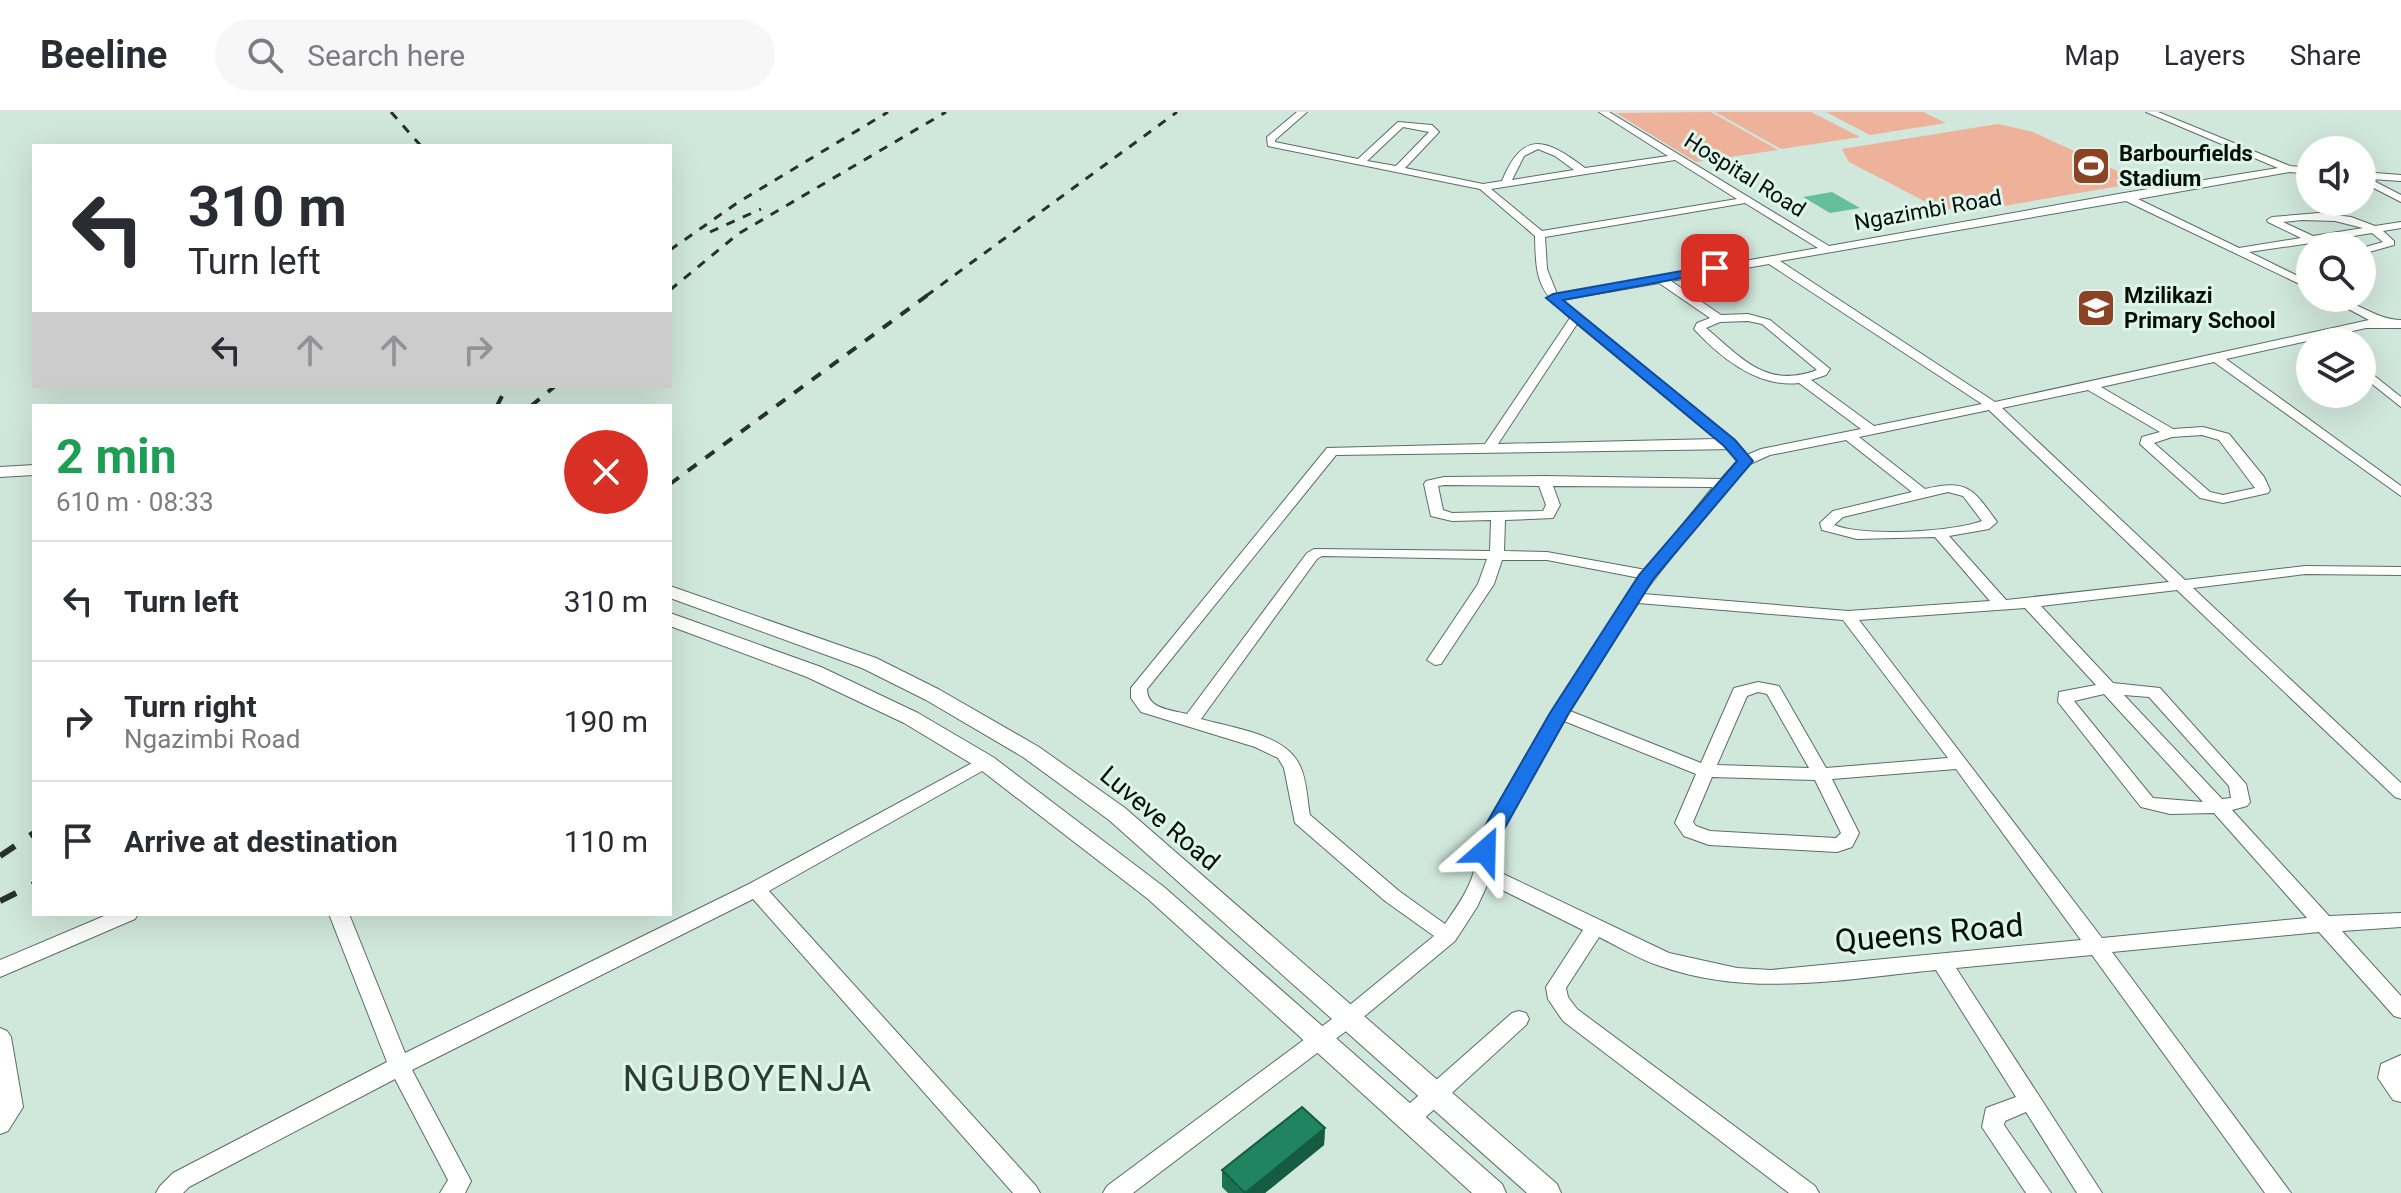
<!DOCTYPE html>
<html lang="en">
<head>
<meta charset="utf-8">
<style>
  :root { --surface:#fff; --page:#f7f7f7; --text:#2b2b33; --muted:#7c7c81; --line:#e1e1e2 }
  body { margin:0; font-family:Roboto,sans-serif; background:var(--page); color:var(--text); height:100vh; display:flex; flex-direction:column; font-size:30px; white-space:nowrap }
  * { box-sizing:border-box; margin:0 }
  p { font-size:26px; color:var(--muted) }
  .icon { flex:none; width:44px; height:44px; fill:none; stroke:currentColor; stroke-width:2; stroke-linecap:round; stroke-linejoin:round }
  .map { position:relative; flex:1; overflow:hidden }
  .side { position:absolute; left:32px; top:292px; width:640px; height:512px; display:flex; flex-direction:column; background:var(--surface); border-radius:0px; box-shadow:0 8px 32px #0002 }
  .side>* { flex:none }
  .banner { position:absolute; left:32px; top:32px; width:640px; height:244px; border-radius:0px; box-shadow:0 8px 32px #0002; background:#fff; color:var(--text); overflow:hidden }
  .tools { position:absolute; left:2296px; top:24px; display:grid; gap:16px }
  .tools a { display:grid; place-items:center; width:80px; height:80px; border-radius:50%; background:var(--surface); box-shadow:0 8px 32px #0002; font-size:40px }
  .pin { position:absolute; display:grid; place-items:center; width:68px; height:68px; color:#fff; margin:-34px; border-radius:16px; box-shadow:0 4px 12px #0006 }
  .me { position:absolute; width:88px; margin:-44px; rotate:25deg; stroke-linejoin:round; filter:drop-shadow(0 0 6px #0008) }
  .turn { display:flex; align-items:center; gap:28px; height:168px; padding:0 24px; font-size:36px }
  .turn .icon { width:104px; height:104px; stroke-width:2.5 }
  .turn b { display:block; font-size:56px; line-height:68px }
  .lanes { display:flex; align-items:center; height:76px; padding:0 24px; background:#0003; justify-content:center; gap:40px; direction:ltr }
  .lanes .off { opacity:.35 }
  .round { display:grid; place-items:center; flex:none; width:84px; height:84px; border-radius:42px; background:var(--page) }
  .headline { display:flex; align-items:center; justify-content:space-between; height:136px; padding:0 24px }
  h1 { font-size:48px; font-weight:700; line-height:60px; color:#1e9e55 }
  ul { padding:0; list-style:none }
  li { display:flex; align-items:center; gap:24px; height:120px; padding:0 24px; border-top:2px solid var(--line) }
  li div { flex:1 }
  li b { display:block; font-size:30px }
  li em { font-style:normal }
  header { display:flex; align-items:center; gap:48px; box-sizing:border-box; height:112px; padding:0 40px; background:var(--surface); border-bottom:2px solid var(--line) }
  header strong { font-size:38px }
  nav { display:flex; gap:44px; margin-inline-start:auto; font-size:28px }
  .search { width:560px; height:72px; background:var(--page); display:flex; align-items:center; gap:20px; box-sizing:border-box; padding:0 28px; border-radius:44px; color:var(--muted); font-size:30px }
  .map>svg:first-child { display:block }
  .green { fill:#eeb19a }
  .water { fill:#65bf9b }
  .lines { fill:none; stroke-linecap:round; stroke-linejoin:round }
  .minor-casing { stroke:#596e65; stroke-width:2 }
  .tertiary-casing { stroke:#596e65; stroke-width:2 }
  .minor { fill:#fff; fill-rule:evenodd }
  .tertiary { fill:#fff; fill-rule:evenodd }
  .rail-far2 { stroke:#27322c; stroke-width:3; stroke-dasharray:9 9; stroke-linecap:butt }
  .rail-far1 { stroke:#27322c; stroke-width:4; stroke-dasharray:11 11; stroke-linecap:butt }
  .rail { stroke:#27322c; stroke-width:6; stroke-dasharray:18 18; stroke-linecap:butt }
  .wall { fill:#1c7154 }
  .shaded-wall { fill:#165c45 }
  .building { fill:#208362; stroke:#165c45; stroke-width:2 }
  .route { fill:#1a73e8; stroke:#114b97; stroke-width:2 }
  .labels { text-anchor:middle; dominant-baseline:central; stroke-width:6; stroke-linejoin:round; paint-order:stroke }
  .far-poi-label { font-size:22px; font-weight:bold; fill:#060e0a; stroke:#ddf5ea; text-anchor:start }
  .far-street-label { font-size:22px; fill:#060e0a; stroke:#ddf5ea }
  .street-label { font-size:26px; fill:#060e0a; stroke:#ddf5ea }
  .near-street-label { font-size:32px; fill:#060e0a; stroke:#ddf5ea }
  .near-quarter-label { font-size:36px; letter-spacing:2px; fill:#2a3d35; stroke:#ddf5ea }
</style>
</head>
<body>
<header>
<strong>Beeline</strong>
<div class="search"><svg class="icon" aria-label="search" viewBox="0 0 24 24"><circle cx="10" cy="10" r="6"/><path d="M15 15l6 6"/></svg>Search here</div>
<nav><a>Map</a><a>Layers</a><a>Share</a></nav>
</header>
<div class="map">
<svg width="2401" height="1081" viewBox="0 0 2401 1081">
  <rect width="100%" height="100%" fill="#d0e7dc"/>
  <!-- green -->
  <g class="green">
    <path d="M1711,0L1778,38L1696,50L1616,1Z"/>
    <path d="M1715,0H1811L1860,25L1781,37Z"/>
    <path d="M1826,0H1923L1946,11L1870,23Z"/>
    <path d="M1998,12L2033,20L2130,65L2131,72L1963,101L1928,91L1849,50L1842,37Z"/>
  </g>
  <!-- water -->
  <path class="water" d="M1832,80L1860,96L1830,101L1803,85Z"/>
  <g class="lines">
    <defs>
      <g id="minor">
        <path d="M1297,0H1307L1275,28V30L1358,47L1398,10L1432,13L1439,20L1405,56L1483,72L1502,69C1523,17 1546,27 1585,56L1668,44L1599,0H1609L1829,134L2124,81L2278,56L2146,0H2158L2290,54L2310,56V62L2290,60L2138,87L2239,136L2301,126L2268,110L2267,108L2272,105L2319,101L2351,105L2375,114L2401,110V116L2383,119L2394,129V133L2362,142V136L2383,130L2372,121L2323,129L2331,134H2318L2311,131L2249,140L2310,170V177L2126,89L1780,149L1995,290L2369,208L2328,186C2355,186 2374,208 2401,208V216H2366L2226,247L2401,374V384L2214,250L2101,275L2173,317L2203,315L2229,322L2264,365L2270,378L2268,381L2223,391L2200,386L2140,332L2142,325L2160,320L2088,278L2002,296L2185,468L2305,454L2401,455V463L2305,462L2193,476L2401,671V687L2395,685L2177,478L2041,494L2113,571L2160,576L2246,672L2250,690L2247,694L2232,698L2329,804L2401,801V815L2342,819L2401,884V906L2394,904L2319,820L2112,840L2291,1081H2265L2092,843L1956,856L2102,1081H2077L2026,1000L2005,1009L2004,1013L2051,1081H2026L1982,1015L1986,996L2016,985L1936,858C1844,867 1750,886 1660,854C1639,847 1619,835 1599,825L1566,876L1568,885L1577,897L1815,1074L1819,1081H1789L1563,909L1548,887L1546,875L1583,818L1488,771L1477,795L1455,829L1354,913L1133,1081H1103L1107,1074L1340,901L1434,824L1385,789L1295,711L1284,656L1278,646L1255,635L1141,600L1131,586V576L1327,336L1485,332L1570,206C1537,178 1536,165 1535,124L1480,77L1268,34L1267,25ZM1403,15L1429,20L1396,54L1367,49ZM1538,37L1555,44L1574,58L1512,68L1524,44ZM1675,48L1737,87L1542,119L1491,77ZM1745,91L1818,136L1557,182L1547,157L1545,125ZM2302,108L2335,109L2363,116L2313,124L2283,110ZM1769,152L1982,292L1874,314L1811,268L1826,263L1830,257L1770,208L1748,202L1721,203L1671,169ZM1659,171L1710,206L1697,211L1694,217C1721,246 1758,276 1799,271L1861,317L1761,337L1740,346L1721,367L1544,364L1444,365L1426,369L1424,372L1431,404L1452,409L1491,408L1490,439L1314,437L1307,441L1187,602C1171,598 1147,597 1147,577L1336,343L1737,337L1739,334L1734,328L1562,188ZM1748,209L1762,212L1817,258C1766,277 1743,247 1706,216L1720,210ZM1577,212L1716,327L1498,332ZM1989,298L2169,470L2006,488L1949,424L1989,417L1997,410C1973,377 1968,367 1925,377L1859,325ZM2202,323L2219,328L2255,376L2223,383L2210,380L2154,331L2172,325ZM1846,328L1912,380L1833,399L1820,411L1822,418L1857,427L1935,425L1990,489L1848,499L1643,482L1712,393L1750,352L1770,343ZM1444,373L1539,374L1546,393L1543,399L1452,401L1443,398L1438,374ZM1553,374L1713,375L1646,458L1547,440L1504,439L1505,408L1553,406L1560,393ZM1948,380L1963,384L1982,409C1951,420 1864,425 1834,413L1843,405ZM1322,444L1487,447L1478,472L1427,548L1435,553L1441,552L1494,472L1502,448H1547L1640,466L1551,601L1483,721C1478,734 1477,746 1474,759C1469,778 1456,796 1445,812L1399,779L1310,703C1307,688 1307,668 1300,654C1286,622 1232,616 1201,607L1317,447ZM1638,491L1843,508L1948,646L1826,656L1779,574L1758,570L1734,576L1701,651L1570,599ZM2025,496L2096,573L2059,580L2058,590L2141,695L2170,702L2214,701L2307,806L2102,826L1859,508ZM1758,580L1767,582L1809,656L1717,653L1747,584ZM2104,582L2203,690L2153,686L2074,589ZM2124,583L2149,585L2229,674L2231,686L2222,687ZM1564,609L1696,662L1675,711L1684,724L1709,733L1837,740L1852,735L1859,721L1832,667L1956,657L2081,828L1771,858L1737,856L1669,841L1493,757L1494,739L1501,721ZM1712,665L1815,668L1841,721L1836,726L1710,719L1696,714L1693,710Z"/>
        <path d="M2362,60L2401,63V69L2370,67L2401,83V90L2362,70Z"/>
        <path d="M2362,254L2401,285V295L2362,264Z"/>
        <path d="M985,644L991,646L994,650L991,654L769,779L1036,1074L1040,1081H1013L753,787L412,958L471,1069L465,1081H440L448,1068L395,967L189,1075L183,1081H156L160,1074L173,1061L387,950L329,802H349L405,941L749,772Z"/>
        <path d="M109,802H138L135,807L0,865V848Z"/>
        <path d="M1519,899L1526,901L1529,907L1526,913L1417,1013L1409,1016L1401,1013L1398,1006L1401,999L1512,901Z"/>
        <path d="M0,916L7,919L11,925L23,995L8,1019L0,1022Z"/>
        <path d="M2401,943V990L2393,988L2378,966L2381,952Z"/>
      </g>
      <g id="tertiary">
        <path d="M34,353V363L0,365V355Z"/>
        <path d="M670,474L876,546L940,578L1039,635L1125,696L1557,1072L1561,1081H1527L1109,708L1023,645L926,588L862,556L670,486Z"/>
        <path d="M670,501L821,555L918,601L993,645L1164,775L1502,1072L1506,1081H1472L1148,787L977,655L904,611L807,565L670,514Z"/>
      </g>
    </defs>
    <!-- minor casing -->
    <use href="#minor" class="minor-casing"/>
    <!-- tertiary casing -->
    <use href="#tertiary" class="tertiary-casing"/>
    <!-- minor -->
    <use href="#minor" class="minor"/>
    <!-- tertiary -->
    <use href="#tertiary" class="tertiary"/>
    <!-- rail-far2 -->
    <g class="rail-far2">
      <path d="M391,0L421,34"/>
      <path d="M710,120L761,97"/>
      <path d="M670,138L737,91L888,0"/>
      <path d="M670,178L738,122L946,0"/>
      <path d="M926,184L1177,0"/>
    </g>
    <!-- rail-far1 -->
    <g class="rail-far1">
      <path d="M497,294L507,274"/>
      <path d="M531,294L555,274"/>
      <path d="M670,372L929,182"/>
    </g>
    <!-- rail -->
    <g class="rail">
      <path d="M0,744L34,721"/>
      <path d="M0,789L34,772"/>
    </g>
  </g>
  <!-- wall -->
  <path class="wall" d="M1325,1016L1324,1033L1265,1081H1228L1222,1075V1058Z"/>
  <!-- shaded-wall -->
  <path class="shaded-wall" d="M1325,1016L1324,1033L1265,1081H1246Z"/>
  <!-- building -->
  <path class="building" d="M1302,995L1325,1016L1245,1081L1222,1058Z"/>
  <!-- route -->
  <path class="route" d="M1715,153L1721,156L1719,159L1563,188L1735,328L1753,349L1654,466L1569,601L1502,721L1493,745H1478L1475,739L1481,721L1550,601L1639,463L1737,349L1724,334L1546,186L1553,182Z"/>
  <!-- icons -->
  <defs>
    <symbol id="stadium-square" viewBox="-11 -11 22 22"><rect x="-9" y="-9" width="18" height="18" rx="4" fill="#8b4325" stroke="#ddf5ea"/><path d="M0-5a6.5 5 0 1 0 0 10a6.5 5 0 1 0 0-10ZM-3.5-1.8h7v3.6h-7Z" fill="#fff"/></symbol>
    <symbol id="school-square" viewBox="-11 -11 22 22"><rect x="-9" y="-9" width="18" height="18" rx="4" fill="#8b4325" stroke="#ddf5ea"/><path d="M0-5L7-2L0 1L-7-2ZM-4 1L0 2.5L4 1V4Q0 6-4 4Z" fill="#fff"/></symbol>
  </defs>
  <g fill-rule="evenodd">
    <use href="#stadium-square" x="2069" y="32" width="44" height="44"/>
    <use href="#school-square" x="2074" y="174" width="44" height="44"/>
  </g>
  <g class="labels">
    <!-- far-poi labels -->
    <g class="far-poi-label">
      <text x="2119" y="41">Barbourfields<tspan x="2119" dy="25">Stadium</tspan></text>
      <text x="2124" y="183">Mzilikazi<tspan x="2124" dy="25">Primary School</tspan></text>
    </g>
    <!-- far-street labels -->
    <g class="far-street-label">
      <text transform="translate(1745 63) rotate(32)">Hospital Road</text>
      <text transform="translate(1928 98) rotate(-10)">Ngazimbi Road</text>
    </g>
    <!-- street labels -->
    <g class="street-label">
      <text transform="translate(1160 706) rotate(40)">Luveve Road</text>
    </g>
    <!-- near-street labels -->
    <g class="near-street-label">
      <text transform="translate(1929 821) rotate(-5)">Queens Road</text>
    </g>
    <!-- near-quarter labels -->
    <g class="near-quarter-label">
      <text x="748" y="967">NGUBOYENJA</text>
    </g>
  </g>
</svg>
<div class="tools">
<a><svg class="icon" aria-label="sound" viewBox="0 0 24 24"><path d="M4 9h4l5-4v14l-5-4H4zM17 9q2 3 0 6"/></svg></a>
<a><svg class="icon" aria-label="search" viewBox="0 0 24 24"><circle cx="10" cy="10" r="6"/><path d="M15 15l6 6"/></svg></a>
<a><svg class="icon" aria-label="layers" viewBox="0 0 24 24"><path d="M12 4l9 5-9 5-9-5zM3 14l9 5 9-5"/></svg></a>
</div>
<div class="pin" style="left:1715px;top:156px;background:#d93025"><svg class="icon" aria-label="arrive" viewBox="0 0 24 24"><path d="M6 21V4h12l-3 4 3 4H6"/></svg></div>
<svg class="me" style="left:1485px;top:739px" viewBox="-20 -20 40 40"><path d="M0-17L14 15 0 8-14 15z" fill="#1a73e8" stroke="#fff" stroke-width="4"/></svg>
<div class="banner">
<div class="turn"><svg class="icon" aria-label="left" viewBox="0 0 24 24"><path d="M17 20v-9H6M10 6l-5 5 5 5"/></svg><div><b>310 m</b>Turn left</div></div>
<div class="lanes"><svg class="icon" aria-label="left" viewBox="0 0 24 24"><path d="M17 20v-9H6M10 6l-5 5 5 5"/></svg><svg class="icon off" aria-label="ahead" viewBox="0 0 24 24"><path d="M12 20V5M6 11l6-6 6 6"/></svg><svg class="icon off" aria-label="ahead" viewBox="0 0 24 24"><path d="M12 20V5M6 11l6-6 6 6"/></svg><svg class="icon off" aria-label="right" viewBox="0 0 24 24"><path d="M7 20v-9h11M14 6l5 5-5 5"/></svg></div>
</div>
<section class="side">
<div class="headline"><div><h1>2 min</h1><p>610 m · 08:33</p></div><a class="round" style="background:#d93025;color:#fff"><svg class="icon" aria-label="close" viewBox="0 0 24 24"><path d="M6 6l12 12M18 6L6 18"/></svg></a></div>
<ul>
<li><svg class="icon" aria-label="left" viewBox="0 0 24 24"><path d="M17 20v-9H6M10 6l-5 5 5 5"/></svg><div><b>Turn left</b></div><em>310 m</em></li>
<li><svg class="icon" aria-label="right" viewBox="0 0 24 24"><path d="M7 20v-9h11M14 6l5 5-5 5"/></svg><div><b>Turn right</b><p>Ngazimbi Road</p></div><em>190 m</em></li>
<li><svg class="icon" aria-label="arrive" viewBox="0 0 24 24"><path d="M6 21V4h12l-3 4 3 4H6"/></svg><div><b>Arrive at destination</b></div><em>110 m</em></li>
</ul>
</section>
</div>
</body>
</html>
